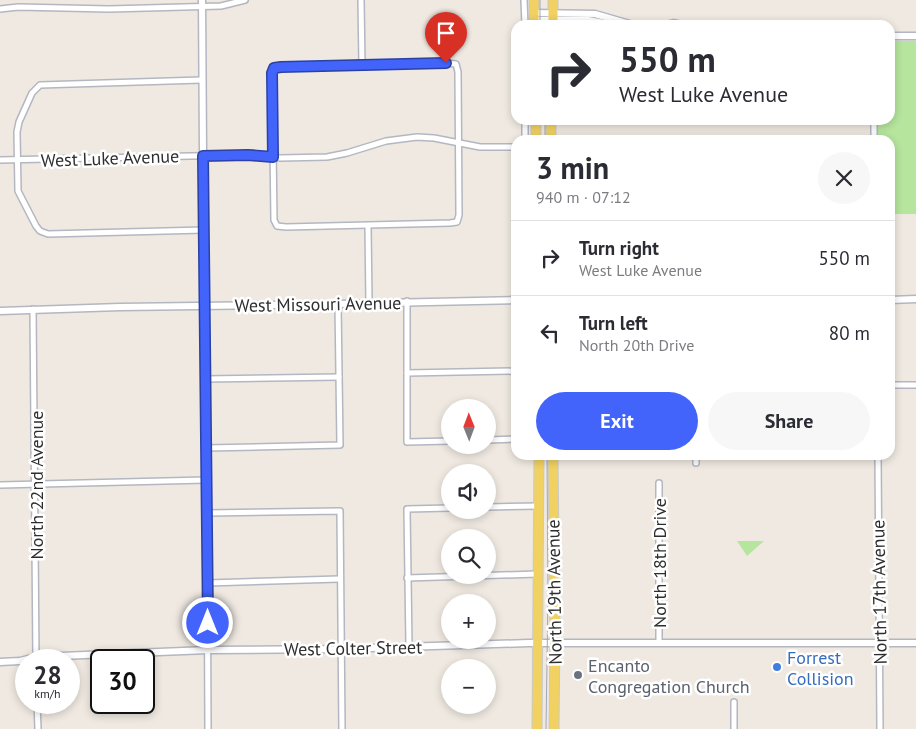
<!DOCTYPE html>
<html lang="en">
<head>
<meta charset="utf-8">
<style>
  :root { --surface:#fff; --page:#f7f7f7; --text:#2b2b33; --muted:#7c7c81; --line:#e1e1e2; --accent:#4264fb }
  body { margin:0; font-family:"PT Sans",sans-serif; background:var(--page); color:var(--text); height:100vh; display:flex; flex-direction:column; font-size:19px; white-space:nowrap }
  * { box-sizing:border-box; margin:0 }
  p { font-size:16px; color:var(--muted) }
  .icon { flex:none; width:28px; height:28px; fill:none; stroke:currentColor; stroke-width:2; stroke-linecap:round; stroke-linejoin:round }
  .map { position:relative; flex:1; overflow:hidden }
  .panel { position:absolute; left:511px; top:135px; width:384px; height:325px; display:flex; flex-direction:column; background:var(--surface); border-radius:15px; box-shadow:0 2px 8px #0003 }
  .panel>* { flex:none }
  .top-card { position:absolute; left:511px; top:20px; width:384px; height:105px; border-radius:15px; box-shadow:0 2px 8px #0003; background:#fff; color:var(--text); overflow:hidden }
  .needle { width:32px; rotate:359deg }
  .tools { position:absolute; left:441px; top:399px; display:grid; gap:10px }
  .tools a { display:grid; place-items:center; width:55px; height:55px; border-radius:50%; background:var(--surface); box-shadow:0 2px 8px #0003; font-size:25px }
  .speed { position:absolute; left:15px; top:649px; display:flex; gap:10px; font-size:25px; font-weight:700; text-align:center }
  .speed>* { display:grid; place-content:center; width:65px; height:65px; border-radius:50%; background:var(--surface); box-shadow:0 2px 8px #0003; line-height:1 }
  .speed small { font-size:12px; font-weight:400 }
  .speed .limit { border:2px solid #111; border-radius:8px; background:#fff; color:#111 }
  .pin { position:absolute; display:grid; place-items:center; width:42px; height:42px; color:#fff; margin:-51px -21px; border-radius:50% 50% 50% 0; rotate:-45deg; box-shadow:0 0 5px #0007 }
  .pin .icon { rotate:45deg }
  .me { position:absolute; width:55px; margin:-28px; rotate:0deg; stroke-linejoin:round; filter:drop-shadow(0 0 4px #0008) }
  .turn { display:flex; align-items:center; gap:18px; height:105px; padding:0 25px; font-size:22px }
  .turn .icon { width:65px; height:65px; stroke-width:2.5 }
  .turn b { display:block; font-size:35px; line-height:42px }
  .round { display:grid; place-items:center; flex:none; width:52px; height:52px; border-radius:26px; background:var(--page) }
  .head { display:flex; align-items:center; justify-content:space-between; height:85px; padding:0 25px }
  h1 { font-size:30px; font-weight:700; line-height:38px }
  .cta { display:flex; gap:10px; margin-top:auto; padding:10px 25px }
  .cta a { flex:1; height:58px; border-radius:30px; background:var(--accent); color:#fff; font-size:20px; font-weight:700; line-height:58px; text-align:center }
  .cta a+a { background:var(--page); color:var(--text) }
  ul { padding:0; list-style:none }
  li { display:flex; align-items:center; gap:15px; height:75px; padding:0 25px; border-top:1px solid var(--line) }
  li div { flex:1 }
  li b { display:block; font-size:19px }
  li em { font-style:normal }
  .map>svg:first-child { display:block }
  .green { fill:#b6e59e }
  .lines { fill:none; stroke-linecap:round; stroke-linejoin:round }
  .minor-casing { stroke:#b4b7c1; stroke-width:8 }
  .tertiary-casing { stroke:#b4b7c1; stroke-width:9 }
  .primary-casing { stroke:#c9c9c9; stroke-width:11 }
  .minor { stroke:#fff; stroke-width:5 }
  .tertiary { stroke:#fff; stroke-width:6 }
  .primary { stroke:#f2d163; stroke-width:9 }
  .tram { stroke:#a3a6b8; stroke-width:1 }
  .route-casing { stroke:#2b41a3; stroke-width:12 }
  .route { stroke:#4264fb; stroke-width:9 }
  .shop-dot { fill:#3f7fe0; stroke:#fff; stroke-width:2 }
  .worship-dot { fill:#6b7280; stroke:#fff; stroke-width:2 }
  .labels { text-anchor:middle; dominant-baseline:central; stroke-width:5; stroke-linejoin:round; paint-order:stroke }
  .street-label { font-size:18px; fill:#2e2e2e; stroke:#fff }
  .shop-label { font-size:18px; fill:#366cbe; stroke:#fff; text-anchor:start }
  .worship-label { font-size:18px; fill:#5b616d; stroke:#fff; text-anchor:start }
</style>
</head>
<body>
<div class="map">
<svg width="916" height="729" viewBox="0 0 916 729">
  <rect width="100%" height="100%" fill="#efe9e1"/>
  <!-- green -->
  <g class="green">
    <path d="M890,41H916V214H890V140H878V120H890Z"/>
    <path d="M737,541H764L747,556Z"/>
  </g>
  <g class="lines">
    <defs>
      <g id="minor">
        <path d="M361,0L362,65"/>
        <path d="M524,0L525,25"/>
        <path d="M0,9L18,7L109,9L221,6L245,0"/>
        <path d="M446,63L456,64L458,72L459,215L457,222L450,223L286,227L277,226L274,220L272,73L274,68L281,67Z"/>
        <path d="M201,80L40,85L32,93L19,122L17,132L18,191L36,226L40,231L48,234L204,230"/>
        <path d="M525,120V140"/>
        <path d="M874,120V140"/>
        <path d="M0,160L239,155L281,158L327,157L347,153L386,141L417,137L434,138L480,147H516"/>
        <path d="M368,226L369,303"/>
        <path d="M407,301V442L450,441"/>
        <path d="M204,306L207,513L208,729"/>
        <path d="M33,309L36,660"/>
        <path d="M407,373L516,371"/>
        <path d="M205,379L339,377"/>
        <path d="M890,385H916"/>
        <path d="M488,440L516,439"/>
        <path d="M206,448L340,445L338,304"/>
        <path d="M696,455V463"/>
        <path d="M878,455L880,729"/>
        <path d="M659,483V643"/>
        <path d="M0,485L206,480"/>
        <path d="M488,507L539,506"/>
        <path d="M207,513L340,511L342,729"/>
        <path d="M407,578L537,574"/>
        <path d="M208,583L339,579"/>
        <path d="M409,647L407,509L450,508"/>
        <path d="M37,702L38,729"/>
        <path d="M734,702V729"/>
      </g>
      <g id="tertiary">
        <path d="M202,0L204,306"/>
        <path d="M534,13L595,14L633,25"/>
        <path d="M534,20H588L614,25"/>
        <path d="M666,25L674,23L682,25"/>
        <path d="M890,36H916"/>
        <path d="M890,300L916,299"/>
        <path d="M0,311L120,307L338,304L516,300"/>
        <path d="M0,662L20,661L36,657L208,650L340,649L529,643H916"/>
      </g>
      <g id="primary">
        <path d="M534,0V25"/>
        <path d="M553,0V25"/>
        <path d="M536,120V140"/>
        <path d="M551,120V140"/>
        <path d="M553,455L555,632L554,729"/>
        <path d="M537,729L539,455"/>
      </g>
    </defs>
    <!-- minor casing -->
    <use href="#minor" class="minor-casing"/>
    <!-- tertiary casing -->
    <use href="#tertiary" class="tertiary-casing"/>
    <!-- primary casing -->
    <use href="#primary" class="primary-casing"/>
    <!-- minor -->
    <use href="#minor" class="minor"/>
    <!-- tertiary -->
    <use href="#tertiary" class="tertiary"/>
    <!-- primary -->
    <use href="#primary" class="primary"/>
    <!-- tram -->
    <g class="tram">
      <path d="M540,0V25"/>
      <path d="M545,120V140"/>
      <path d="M546,729L548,596L547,455"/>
    </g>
  </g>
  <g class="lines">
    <defs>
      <path id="route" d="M208,623L203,156L248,155L273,157L272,73L274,68L281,67L446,63"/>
    </defs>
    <!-- route casing -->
    <use href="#route" class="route-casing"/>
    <!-- route -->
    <use href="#route" class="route"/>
  </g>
  <!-- markers -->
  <circle class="shop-dot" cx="777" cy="667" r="5"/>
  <circle class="worship-dot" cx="578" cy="675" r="5"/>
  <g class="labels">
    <!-- street labels -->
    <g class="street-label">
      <text transform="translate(110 158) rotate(-2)">West Luke Avenue</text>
      <text transform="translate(318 304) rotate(-1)">West Missouri Avenue</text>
      <text transform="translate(36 485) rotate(-90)">North 22nd Avenue</text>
      <text transform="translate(659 563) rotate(-90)">North 18th Drive</text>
      <text transform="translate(554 592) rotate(-91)">North 19th Avenue</text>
      <text transform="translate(879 592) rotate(-91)">North 17th Avenue</text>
      <text transform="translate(353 648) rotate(-1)">West Colter Street</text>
    </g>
    <!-- shop labels -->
    <g class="shop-label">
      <text x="787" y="657">Forrest<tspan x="787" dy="21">Collision</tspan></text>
    </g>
    <!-- worship labels -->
    <g class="worship-label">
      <text x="588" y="665">Encanto<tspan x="588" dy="21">Congregation Church</tspan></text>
    </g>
  </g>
</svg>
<div class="tools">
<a><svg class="needle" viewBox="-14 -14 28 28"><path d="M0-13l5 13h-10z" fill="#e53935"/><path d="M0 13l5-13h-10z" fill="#7c7c81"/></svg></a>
<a><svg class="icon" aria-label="sound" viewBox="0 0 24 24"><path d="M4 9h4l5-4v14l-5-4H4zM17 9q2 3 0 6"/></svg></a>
<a><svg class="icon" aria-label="search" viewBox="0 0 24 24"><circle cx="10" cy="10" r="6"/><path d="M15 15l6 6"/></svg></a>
<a>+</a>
<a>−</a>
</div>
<div class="speed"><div>28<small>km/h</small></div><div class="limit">30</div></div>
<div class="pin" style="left:446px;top:63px;background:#d93025"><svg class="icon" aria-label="arrive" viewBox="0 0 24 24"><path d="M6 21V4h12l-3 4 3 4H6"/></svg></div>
<svg class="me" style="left:208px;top:623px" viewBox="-20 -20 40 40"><circle r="17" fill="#4264fb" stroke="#fff" stroke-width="3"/><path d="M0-11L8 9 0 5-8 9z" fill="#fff"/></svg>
<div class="top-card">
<div class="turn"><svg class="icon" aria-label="right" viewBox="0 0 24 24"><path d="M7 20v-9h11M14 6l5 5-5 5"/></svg><div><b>550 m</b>West Luke Avenue</div></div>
</div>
<section class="panel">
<div class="head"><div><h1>3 min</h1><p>940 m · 07:12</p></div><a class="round"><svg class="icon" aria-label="close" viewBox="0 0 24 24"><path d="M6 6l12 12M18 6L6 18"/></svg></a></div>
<ul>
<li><svg class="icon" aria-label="right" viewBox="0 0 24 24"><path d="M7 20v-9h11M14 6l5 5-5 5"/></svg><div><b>Turn right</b><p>West Luke Avenue</p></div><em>550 m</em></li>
<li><svg class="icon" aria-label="left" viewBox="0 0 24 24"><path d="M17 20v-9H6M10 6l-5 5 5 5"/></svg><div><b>Turn left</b><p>North 20th Drive</p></div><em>80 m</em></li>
</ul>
<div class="cta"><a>Exit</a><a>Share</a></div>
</section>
</div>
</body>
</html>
